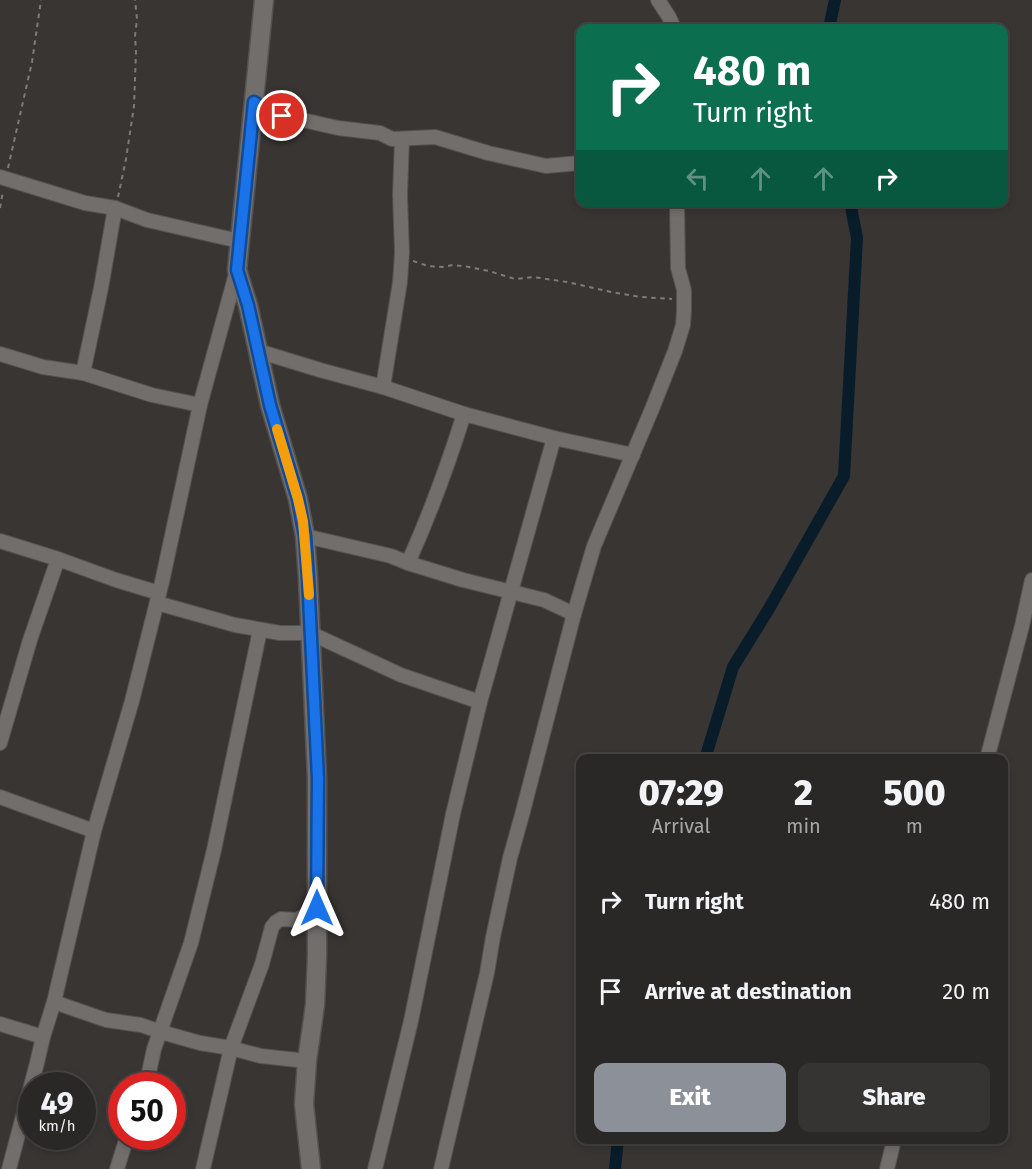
<!DOCTYPE html>
<html lang="en">
<head>
<meta charset="utf-8">
<style>
  :root { --surface:#2a2826; --page:#363432; --text:#f1f3f6; --muted:#a5a6a7; --line:#464443; --accent:#8c9099 }
  body { margin:0; font-family:"Fira Sans",sans-serif; background:var(--page); color:var(--text); height:100vh; display:flex; flex-direction:column; font-size:22px; white-space:nowrap }
  * { box-sizing:border-box; margin:0 }
  p { font-size:20px; color:var(--muted) }
  .icon { flex:none; width:33px; height:33px; fill:none; stroke:currentColor; stroke-width:2; stroke-linecap:round; stroke-linejoin:round }
  .map { position:relative; flex:1; overflow:hidden }
  .panel { position:absolute; left:576px; top:754px; width:432px; height:390px; display:flex; flex-direction:column; background:var(--surface); border-radius:12px; box-shadow:0 3px 9px #0003,0 0 0 2px var(--line) }
  .panel>* { flex:none }
  .guide { position:absolute; left:576px; top:24px; width:432px; height:183px; border-radius:12px; box-shadow:0 3px 9px #0003,0 0 0 2px var(--line); background:#0b6e4f; color:#fff; overflow:hidden }
  .speed { position:absolute; left:18px; top:1072px; display:flex; gap:12px; font-size:30px; font-weight:700; text-align:center }
  .speed>* { display:grid; place-content:center; width:78px; height:78px; border-radius:50%; background:var(--surface); box-shadow:0 3px 9px #0003,0 0 0 2px var(--line); line-height:1 }
  .speed small { font-size:15px; font-weight:400 }
  .speed .limit { border:9px solid #d22; background:#fff; color:#111 }
  .pin { position:absolute; display:grid; place-items:center; width:51px; height:51px; color:#fff; margin:-26px; border:3px solid #fff; border-radius:50%; box-shadow:0 2px 6px #0007 }
  .me { position:absolute; width:66px; margin:-33px; rotate:0deg; stroke-linejoin:round; filter:drop-shadow(0 0 4px #0008) }
  .turn { display:flex; align-items:center; gap:21px; height:126px; padding:0 18px; font-size:27px }
  .turn .icon { width:78px; height:78px; stroke-width:2.5 }
  .turn b { display:block; font-size:42px; line-height:51px }
  .lanes { display:flex; align-items:center; height:57px; padding:0 18px; background:#0003; justify-content:center; gap:30px; direction:ltr }
  .lanes .off { opacity:.35 }
  .eta { display:flex; justify-content:space-evenly; align-items:center; height:102px; text-align:center }
  .eta b { font-size:36px; font-weight:800; line-height:42px }
  .button { display:flex; gap:12px; margin-top:auto; padding:12px 18px }
  .button a { flex:1; height:69px; border-radius:12px; background:var(--accent); color:#fff; font-size:24px; font-weight:800; line-height:69px; text-align:center }
  .button a+a { background:var(--page); color:var(--text) }
  ul { padding:0; list-style:none }
  li { display:flex; align-items:center; gap:18px; height:90px; padding:0 18px }
  li div { flex:1 }
  li b { display:block; font-size:22px }
  li em { font-style:normal }
  .map>svg:first-child { display:block }
  .lines { fill:none; stroke-linecap:round; stroke-linejoin:round }
  .canal { stroke:#081c2a; stroke-width:12 }
  .street-casing { stroke:#545250; stroke-width:16 }
  .secondary-casing { stroke:#545250; stroke-width:21 }
  .path { stroke:#7e7c7a; stroke-width:2; stroke-dasharray:4.5 4.5; stroke-linecap:butt }
  .street { stroke:#716e6b; stroke-width:14 }
  .secondary { stroke:#716e6b; stroke-width:18 }
  .route-casing { stroke:#114b97; stroke-width:15 }
  .route { stroke:#1a73e8; stroke-width:10 }
  .slow { stroke:#f59e0b; stroke-width:10 }
</style>
</head>
<body>
<div class="map">
<svg width="1032" height="1169" viewBox="0 0 1032 1169">
  <rect width="100%" height="100%" fill="#383533"/>
  <g class="lines">
    <!-- canal -->
    <g class="canal">
      <path d="M829,28L835,0"/>
      <path d="M705,759L733,667L770,607L844,476L857,238L850,202"/>
      <path d="M615,1169L618,1140"/>
    </g>
    <defs>
      <g id="street">
        <path d="M658,0L669,17L674,28"/>
        <path d="M254,102L270,114L294,118L338,128L380,133L392,139L435,137L488,153L546,166L580,163"/>
        <path d="M0,177L85,203L115,208L147,220L239,241"/>
        <path d="M258,351L320,370L383,387L464,414L554,438L633,455"/>
        <path d="M0,354L43,367L83,373L152,395L200,405"/>
        <path d="M83,373L101,288L115,208"/>
        <path d="M383,387L400,282L402,253L400,195L402,139"/>
        <path d="M305,536L391,556L408,563C430,514 448,465 464,414"/>
        <path d="M0,541L58,559L116,580L159,593"/>
        <path d="M408,563L463,580L544,600L574,614"/>
        <path d="M157,603L235,625L280,633H310L401,675L480,702"/>
        <path d="M0,743L30,640L58,559"/>
        <path d="M987,759L1022,626L1032,580"/>
        <path d="M0,797L94,831"/>
        <path d="M54,1002L106,1020L141,1025L161,1032L200,1043L231,1048L261,1056L307,1061"/>
        <path d="M0,1024L43,1037"/>
        <path d="M146,1086L154,1049L191,943L214,850L260,630"/>
        <path d="M9,1169L37,1063L43,1037L54,1002L94,831L132,701L162,582L200,405L237,270"/>
        <path d="M117,1169L127,1137"/>
        <path d="M203,1169L231,1048L262,964L272,927L276,922L281,919L297,920L317,908"/>
        <path d="M375,1169L411,1021L453,814L480,702L554,438"/>
        <path d="M441,1169L487,973L493,937L510,858L522,815L574,614L594,546L652,409L675,351L683,325L684,311V290L678,268L677,202"/>
        <path d="M887,1169L894,1140"/>
      </g>
      <path id="secondary" d="M264,0L237,270L248,305L270,405L298,499L305,536L308,578L317,778V956L315,1005L307,1061L304,1104L311,1169"/>
    </defs>
    <!-- street casing -->
    <use href="#street" class="street-casing"/>
    <!-- secondary casing -->
    <use href="#secondary" class="secondary-casing"/>
    <!-- path -->
    <g class="path">
      <path d="M8,168L32,62L41,0"/>
      <path d="M118,197L126,159L134,106L136,52L135,36L137,19L135,0"/>
      <path d="M0,208L3,191"/>
      <path d="M413,261L428,266L442,267L453,265L469,267L489,271L515,279L533,277L567,282L611,292L641,297L672,299"/>
    </g>
    <!-- street -->
    <use href="#street" class="street"/>
    <!-- secondary -->
    <use href="#secondary" class="secondary"/>
  </g>
  <g class="lines">
    <defs>
      <path id="route" d="M282,116L270,114L254,102L237,270L248,305L270,405L298,499L305,536L308,578L318,778L317,908"/>
    </defs>
    <!-- route casing -->
    <use href="#route" class="route-casing"/>
    <!-- route -->
    <use href="#route" class="route"/>
    <!-- slow -->
    <path class="slow" d="M277,429L298,499L303,521L309,595"/>
  </g>
</svg>
<div class="speed"><div>49<small>km/h</small></div><div class="limit">50</div></div>
<div class="pin" style="left:282px;top:116px;background:#d93025"><svg class="icon" aria-label="arrive" viewBox="0 0 24 24"><path d="M6 21V4h12l-3 4 3 4H6"/></svg></div>
<svg class="me" style="left:317px;top:908px" viewBox="-20 -20 40 40"><path d="M0-17L14 15 0 8-14 15z" fill="#1a73e8" stroke="#fff" stroke-width="4"/></svg>
<div class="guide">
<div class="turn"><svg class="icon" aria-label="right" viewBox="0 0 24 24"><path d="M7 20v-9h11M14 6l5 5-5 5"/></svg><div><b>480 m</b>Turn right</div></div>
<div class="lanes"><svg class="icon off" aria-label="left" viewBox="0 0 24 24"><path d="M17 20v-9H6M10 6l-5 5 5 5"/></svg><svg class="icon off" aria-label="ahead" viewBox="0 0 24 24"><path d="M12 20V5M6 11l6-6 6 6"/></svg><svg class="icon off" aria-label="ahead" viewBox="0 0 24 24"><path d="M12 20V5M6 11l6-6 6 6"/></svg><svg class="icon" aria-label="right" viewBox="0 0 24 24"><path d="M7 20v-9h11M14 6l5 5-5 5"/></svg></div>
</div>
<section class="panel">
<div class="eta">
<div><b>07:29</b><p>Arrival</p></div>
<div><b>2</b><p>min</p></div>
<div><b>500</b><p>m</p></div>
</div>
<ul>
<li><svg class="icon" aria-label="right" viewBox="0 0 24 24"><path d="M7 20v-9h11M14 6l5 5-5 5"/></svg><div><b>Turn right</b></div><em>480 m</em></li>
<li><svg class="icon" aria-label="arrive" viewBox="0 0 24 24"><path d="M6 21V4h12l-3 4 3 4H6"/></svg><div><b>Arrive at destination</b></div><em>20 m</em></li>
</ul>
<div class="button"><a>Exit</a><a>Share</a></div>
</section>
</div>
</body>
</html>
